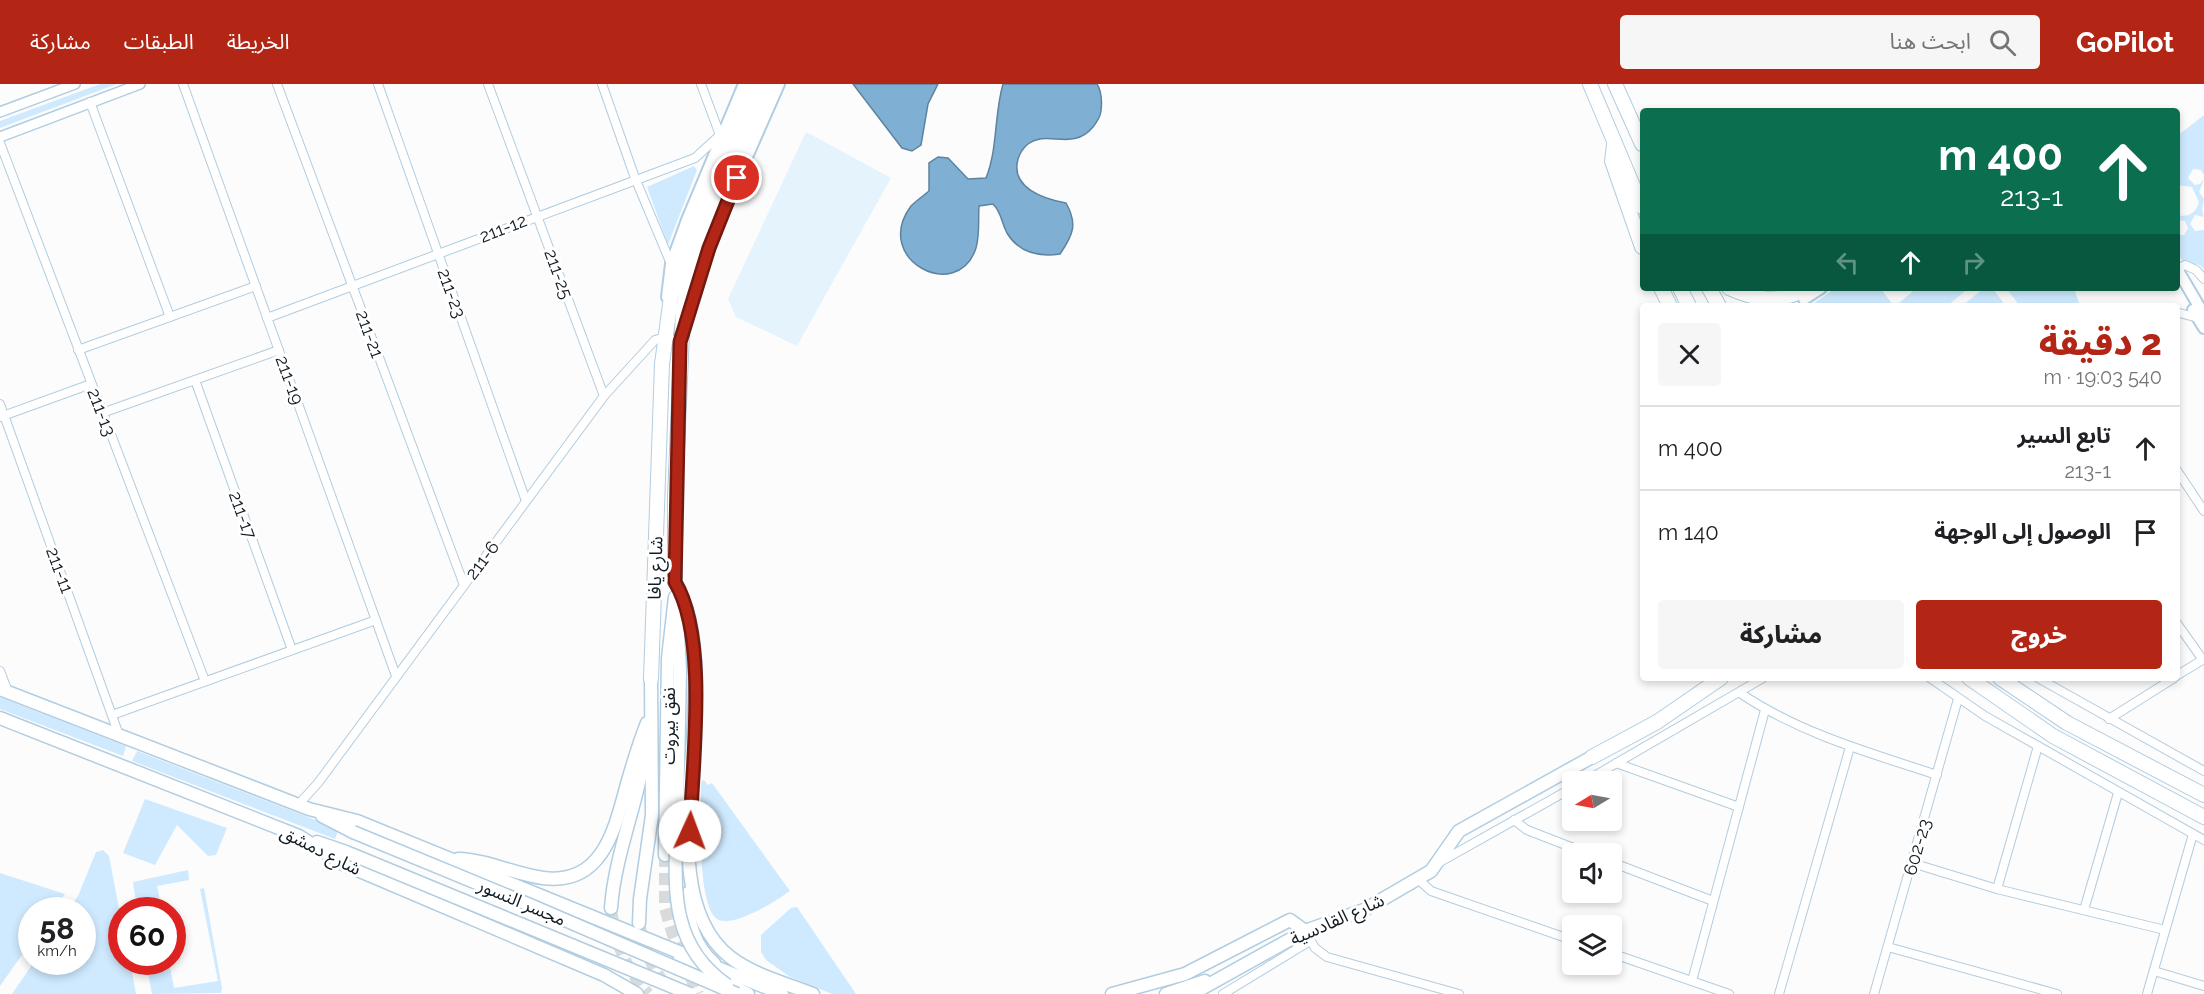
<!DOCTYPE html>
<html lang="ar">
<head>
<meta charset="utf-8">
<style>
  :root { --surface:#fff; --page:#f6f6f6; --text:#202124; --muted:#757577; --line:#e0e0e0; --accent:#b32616 }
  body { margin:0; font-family:Raleway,"Noto Sans Arabic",sans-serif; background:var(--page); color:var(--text); direction:rtl; height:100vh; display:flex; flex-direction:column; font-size:22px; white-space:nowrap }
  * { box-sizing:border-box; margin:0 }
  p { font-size:20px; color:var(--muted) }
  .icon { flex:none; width:33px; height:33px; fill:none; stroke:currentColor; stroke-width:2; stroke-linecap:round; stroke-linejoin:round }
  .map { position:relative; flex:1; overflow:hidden; direction:ltr }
  .side { position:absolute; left:1640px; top:219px; width:540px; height:378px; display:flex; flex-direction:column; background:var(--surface); border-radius:6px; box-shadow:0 3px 9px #0003; direction:rtl }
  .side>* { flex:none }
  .guide { position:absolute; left:1640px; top:24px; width:540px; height:183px; border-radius:6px; box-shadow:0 3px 9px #0003; direction:rtl; background:#0b6e4f; color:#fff; overflow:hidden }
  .needle { width:39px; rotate:260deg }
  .controls { position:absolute; left:1562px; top:687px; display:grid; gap:12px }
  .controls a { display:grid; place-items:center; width:60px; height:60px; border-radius:6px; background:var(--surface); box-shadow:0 3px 9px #0003; font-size:30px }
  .speed { position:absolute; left:18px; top:813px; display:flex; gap:12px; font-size:30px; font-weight:700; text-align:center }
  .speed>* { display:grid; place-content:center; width:78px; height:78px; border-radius:50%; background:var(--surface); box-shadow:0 3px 9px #0003; line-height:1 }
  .speed small { font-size:15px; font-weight:400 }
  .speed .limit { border:9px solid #d22; background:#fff; color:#111 }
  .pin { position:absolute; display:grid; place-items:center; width:51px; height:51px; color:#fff; margin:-26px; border:3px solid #fff; border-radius:50%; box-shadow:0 2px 6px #0007 }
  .me { position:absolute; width:66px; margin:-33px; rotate:2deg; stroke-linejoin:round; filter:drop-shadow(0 0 4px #0008) }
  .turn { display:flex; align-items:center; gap:21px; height:126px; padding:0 18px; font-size:27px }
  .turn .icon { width:78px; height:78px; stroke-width:2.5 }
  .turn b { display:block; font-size:42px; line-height:51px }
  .lanes { display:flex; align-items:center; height:57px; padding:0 18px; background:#0003; justify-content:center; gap:30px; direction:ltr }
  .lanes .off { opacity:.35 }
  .round { display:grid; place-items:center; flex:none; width:63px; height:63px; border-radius:6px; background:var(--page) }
  .headline { display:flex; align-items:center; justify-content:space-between; height:102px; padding:0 18px }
  h1 { font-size:36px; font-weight:800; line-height:45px; color:var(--accent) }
  .primary-button { display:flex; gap:12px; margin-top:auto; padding:12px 18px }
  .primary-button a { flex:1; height:69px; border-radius:6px; background:var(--accent); color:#fff; font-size:24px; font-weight:800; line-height:69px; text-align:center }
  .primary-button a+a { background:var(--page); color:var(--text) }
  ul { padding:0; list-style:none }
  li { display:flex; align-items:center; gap:18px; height:84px; padding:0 18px; border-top:2px solid var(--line) }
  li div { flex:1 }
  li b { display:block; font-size:22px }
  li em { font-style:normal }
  header { display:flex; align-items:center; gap:36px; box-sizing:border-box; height:84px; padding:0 30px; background:var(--accent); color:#fff }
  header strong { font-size:28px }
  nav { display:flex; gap:33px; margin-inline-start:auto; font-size:21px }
  .search { width:420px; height:54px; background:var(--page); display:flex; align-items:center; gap:15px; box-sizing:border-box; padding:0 21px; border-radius:6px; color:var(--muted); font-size:22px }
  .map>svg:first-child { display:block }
  .built { fill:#e5f3fd }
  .green { fill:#cfeaff }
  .water { fill:#7fb0d4; stroke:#5e839f; stroke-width:1.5 }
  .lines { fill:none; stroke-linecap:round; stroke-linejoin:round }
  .primary-tunnel { stroke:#d9dadb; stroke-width:12; stroke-dasharray:12 6; stroke-linecap:butt }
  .minor-casing { stroke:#b1cde1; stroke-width:10 }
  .tertiary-casing { stroke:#b1cde1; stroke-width:12 }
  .secondary-casing { stroke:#b1cde1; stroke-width:14 }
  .primary-casing { stroke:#b1cde1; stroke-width:15 }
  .motorway-casing { stroke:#b1cde1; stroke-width:16 }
  .minor { stroke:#fff; stroke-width:8 }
  .tertiary { stroke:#fff; stroke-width:9 }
  .secondary { stroke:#fff; stroke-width:10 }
  .primary { stroke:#fff; stroke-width:12 }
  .motorway { stroke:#fff; stroke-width:14 }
  .primary-bridge-casing { stroke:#b1cde1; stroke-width:15; stroke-linecap:butt }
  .primary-bridge { stroke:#fff; stroke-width:12 }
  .route-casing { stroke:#74190e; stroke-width:15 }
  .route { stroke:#b32616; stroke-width:10 }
  .labels { text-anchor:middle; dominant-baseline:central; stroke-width:6; stroke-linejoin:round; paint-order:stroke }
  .street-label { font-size:18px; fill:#111b22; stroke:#fff }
</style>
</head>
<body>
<header>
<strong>GoPilot</strong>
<div class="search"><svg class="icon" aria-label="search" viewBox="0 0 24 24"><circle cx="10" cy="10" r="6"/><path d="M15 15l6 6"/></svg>ابحث هنا</div>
<nav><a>الخريطة</a><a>الطبقات</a><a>مشاركة</a></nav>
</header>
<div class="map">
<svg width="2204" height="910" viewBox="0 0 2204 910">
  <rect width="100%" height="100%" fill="#fcfcfc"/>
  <!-- built -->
  <path class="built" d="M806,48L891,94L797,262L736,233L728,215Z"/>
  <!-- green -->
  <g class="green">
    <path d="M100,0H117L0,44V37Z"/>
    <path d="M2204,31V91L2201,86L2193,85L2188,94L2195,101L2200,100L2204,95L2199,108L2204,115L2202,126L2204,133L2195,131L2190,140L2195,147L2204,146V185L2200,181L2183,178L2177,169V151H2184L2188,144L2185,137L2177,136V131C2188,134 2196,129 2199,118L2192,103L2177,101V52Z"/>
    <path d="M694,82L697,86L668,161L647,103Z"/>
    <path d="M1836,204H1880L1894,222H1810Z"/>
    <path d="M1917,204H1969L1947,222H1895Z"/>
    <path d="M1984,204H1992L2003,218L1999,222H1962Z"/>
    <path d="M2006,204H2074L2080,222H2020Z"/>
    <path d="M0,613L126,662L123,672L0,625Z"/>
    <path d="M137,667L339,745L335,755L132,677Z"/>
    <path d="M704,696L708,701L712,699L790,807C776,817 735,843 719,836C696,827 701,723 701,698Z"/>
    <path d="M145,715L227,744L216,771L208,772L177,741L155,781L123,769Z"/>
    <path d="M103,766L109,772L121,835L122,878H130L136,910H12L34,878H82V826H68L78,812L96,768Z"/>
    <path d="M188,786L189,796L157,802L162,826H137L133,798Z"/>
    <path d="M0,789L65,810L53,826H32L31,858L0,902Z"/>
    <path d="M204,804L222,904L221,909L152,910L146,878H169L174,904L218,897L200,805Z"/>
    <path d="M797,823L856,910H832L790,893L766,876L761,868V851L791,824Z"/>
  </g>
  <!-- water -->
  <g class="water">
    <path d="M853,0H938L928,20L921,61L912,67L902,64Z"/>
    <path d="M1003,0H1097C1102,8 1102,18 1101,27C1100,34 1097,38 1093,43C1072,68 1048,45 1028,60C1023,64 1020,69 1018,75C1010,104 1044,115 1066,119C1078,140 1073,151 1060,170C1039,173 1019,169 1007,149C1001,138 1002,129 993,120L979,122C978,136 980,150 976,164C958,220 871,176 911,122C916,117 923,112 929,107V79L938,73L948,74L968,95L986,94C998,64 994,31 1003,0Z"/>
  </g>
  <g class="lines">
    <!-- primary-tunnel -->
    <g class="primary-tunnel">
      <path d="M665,771V824L673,851L698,910"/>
      <path d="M611,824C615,859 625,883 648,910"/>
      <path d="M639,839C644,863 650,882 665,900"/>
    </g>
    <defs>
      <g id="minor">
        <path d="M183,0L396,592"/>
        <path d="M277,0L464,501"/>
        <path d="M378,0L526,417"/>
        <path d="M488,0L604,312"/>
        <path d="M602,0L635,94L671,180"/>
        <path d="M701,0L720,51"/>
        <path d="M90,18L170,233"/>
        <path d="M0,59L205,597"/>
        <path d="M2177,185L2185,181L2196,186L2204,195"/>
        <path d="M2176,228L2198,234"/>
        <path d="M267,234L695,74L720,51"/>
        <path d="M78,266L256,202"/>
        <path d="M195,296L292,566"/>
        <path d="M0,320L119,651"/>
        <path d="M102,329L279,266"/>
        <path d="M0,333L91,300"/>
        <path d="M2176,385L2204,427"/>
        <path d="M2176,538L2203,576"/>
        <path d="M0,587L8,608"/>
        <path d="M2176,592L2204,575"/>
        <path d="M1930,594L1985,632L2204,756"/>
        <path d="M2038,594L2204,687"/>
        <path d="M1740,609C1799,649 1870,669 1937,691"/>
        <path d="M112,631L376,536"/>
        <path d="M2109,635L2174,594"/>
        <path d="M1616,679L1739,723"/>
        <path d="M1584,698L1763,594"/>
        <path d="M298,721L318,699L604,312L655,256L665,253L680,258"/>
        <path d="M1514,736L1527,746L1589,770"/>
        <path d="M1440,778L1572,704"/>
        <path d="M1611,778L1713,817"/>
        <path d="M1912,779L1997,805L2165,846"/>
        <path d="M1418,795L1431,807L1572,856"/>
        <path d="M1997,805L2038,662"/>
        <path d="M2084,826L2118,709"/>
        <path d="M1305,847L1315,864L1327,873L1459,910"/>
        <path d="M1888,863L2057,910"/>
        <path d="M1611,869L1729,910"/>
        <path d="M2154,887L2204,902"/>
        <path d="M1692,897L1765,626"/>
        <path d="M1223,910L1310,857"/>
        <path d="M1779,910L1850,663"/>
        <path d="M1874,910L1958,615"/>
        <path d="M2147,910L2193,750"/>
      </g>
      <g id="tertiary">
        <path d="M0,28L75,0"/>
        <path d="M0,53L140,0"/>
      </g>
      <g id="secondary">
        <path d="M2176,183L2204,231"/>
        <path d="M667,213L671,180L687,136L744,0"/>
        <path d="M1804,215L1821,204"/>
        <path d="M689,223L721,132L779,0"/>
        <path d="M2193,226L2204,244"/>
      </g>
      <g id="primary">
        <path d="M675,498C733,597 639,801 730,873C753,891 785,899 813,910"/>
        <path d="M677,532L680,586L677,730"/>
        <path d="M0,605L309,725L357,737L782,910"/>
        <path d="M0,634L299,752L341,779L604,891L637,910"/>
        <path d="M322,732L353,748"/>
        <path d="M317,758L346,768"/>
        <path d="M665,771L668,574L675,513"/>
        <path d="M458,775C487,776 514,790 543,794C603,802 615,744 627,700C633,679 639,659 647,639"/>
        <path d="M688,809C687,836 693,861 714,879"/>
        <path d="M611,824C615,767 641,713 646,656"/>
        <path d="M639,839L640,815L652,731L651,595"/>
        <path d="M680,875L748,910"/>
        <path d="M1112,910L1185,890L1290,836L1305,847"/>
        <path d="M1166,910L1205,897"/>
        <path d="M1192,910L1305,847L1364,826L1431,787L1459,747L1592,673"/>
      </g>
      <g id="motorway">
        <path d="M1590,0L1642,123"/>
        <path d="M1615,0L1642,60"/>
        <path d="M1614,61L1612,77L1642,163"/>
        <path d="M1661,204L1670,222"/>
        <path d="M1680,204L1689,222"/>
        <path d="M1709,204L1719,222"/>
        <path d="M1729,204C1753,215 1776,219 1800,208"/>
        <path d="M675,498V413L683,226L689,195L709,132L768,0"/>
        <path d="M1969,594L2053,652L2204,733"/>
        <path d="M2000,594L2067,639L2204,711"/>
        <path d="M651,595L662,280L671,213L697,134L756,0"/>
        <path d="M1592,673L1657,638L1721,594"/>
      </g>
    </defs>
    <!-- minor casing -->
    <use href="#minor" class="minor-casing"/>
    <!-- tertiary casing -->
    <use href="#tertiary" class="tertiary-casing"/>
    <!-- secondary casing -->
    <use href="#secondary" class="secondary-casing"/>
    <!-- primary casing -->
    <use href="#primary" class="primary-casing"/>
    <!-- motorway casing -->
    <use href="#motorway" class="motorway-casing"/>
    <!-- minor -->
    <use href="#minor" class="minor"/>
    <!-- tertiary -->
    <use href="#tertiary" class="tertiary"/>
    <!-- secondary -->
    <use href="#secondary" class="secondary"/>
    <!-- primary -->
    <use href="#primary" class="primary"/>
    <!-- motorway -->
    <use href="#motorway" class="motorway"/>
    <defs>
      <g id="primary-bridge">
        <path d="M677,730C676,796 665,858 727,901"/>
        <path d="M353,748L530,821L737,910"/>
        <path d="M346,768L690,910"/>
      </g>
    </defs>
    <!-- primary-bridge casing -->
    <use href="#primary-bridge" class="primary-bridge-casing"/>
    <!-- primary-bridge -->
    <use href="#primary-bridge" class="primary-bridge"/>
  </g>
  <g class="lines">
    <defs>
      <path id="route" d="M690,747C692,680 709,555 675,498L680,258L709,164L737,94"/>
    </defs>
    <!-- route casing -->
    <use href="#route" class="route-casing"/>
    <!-- route -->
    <use href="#route" class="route"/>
  </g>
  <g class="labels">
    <!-- street labels -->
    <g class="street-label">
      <text transform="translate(503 144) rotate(-21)">211-12</text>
      <text transform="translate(559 190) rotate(70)">211-25</text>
      <text transform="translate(452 209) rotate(70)">211-23</text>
      <text transform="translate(370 250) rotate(70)">211-21</text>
      <text transform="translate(290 296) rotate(70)">211-19</text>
      <text transform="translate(102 328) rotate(69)">211-13</text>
      <text transform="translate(243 431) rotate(70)">211-17</text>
      <text transform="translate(482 476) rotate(-53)">211-6</text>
      <text transform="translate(655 484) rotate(-88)">شارع يافا</text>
      <text transform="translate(60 486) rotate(70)">211-11</text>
      <text transform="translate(668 642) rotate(-90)">نفق بيروت</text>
      <text transform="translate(1917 763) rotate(-74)">602-23</text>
      <text transform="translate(321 766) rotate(27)">شارع دمشق</text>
      <text transform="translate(522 818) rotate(23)">مجسر النسور</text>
      <text transform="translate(1337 835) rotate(-24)">شارع القادسية</text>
    </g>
  </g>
</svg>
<div class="controls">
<a><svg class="needle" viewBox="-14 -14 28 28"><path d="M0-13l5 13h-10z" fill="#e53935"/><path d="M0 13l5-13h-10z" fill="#757577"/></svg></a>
<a><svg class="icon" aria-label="sound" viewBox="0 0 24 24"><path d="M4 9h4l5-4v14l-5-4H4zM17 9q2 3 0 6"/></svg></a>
<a><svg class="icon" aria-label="layers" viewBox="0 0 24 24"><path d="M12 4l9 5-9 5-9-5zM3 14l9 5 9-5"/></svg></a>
</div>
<div class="speed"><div>58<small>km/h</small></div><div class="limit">60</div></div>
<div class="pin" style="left:737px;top:94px;background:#d93025"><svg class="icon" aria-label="arrive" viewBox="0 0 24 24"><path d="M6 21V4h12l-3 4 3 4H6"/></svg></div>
<svg class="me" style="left:690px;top:747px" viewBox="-20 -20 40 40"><circle r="19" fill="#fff"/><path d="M0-13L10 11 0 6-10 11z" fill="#b32616"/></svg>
<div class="guide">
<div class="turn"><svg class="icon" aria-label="ahead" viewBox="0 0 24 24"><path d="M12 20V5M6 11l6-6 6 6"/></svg><div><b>400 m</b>213-1</div></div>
<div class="lanes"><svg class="icon off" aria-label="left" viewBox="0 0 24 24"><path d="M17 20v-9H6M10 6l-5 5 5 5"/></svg><svg class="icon" aria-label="ahead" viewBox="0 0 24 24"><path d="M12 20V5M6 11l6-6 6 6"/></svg><svg class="icon off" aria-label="right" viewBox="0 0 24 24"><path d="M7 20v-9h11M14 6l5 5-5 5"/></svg></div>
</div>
<section class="side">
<div class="headline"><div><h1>2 دقيقة</h1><p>540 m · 19:03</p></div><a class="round"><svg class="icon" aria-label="close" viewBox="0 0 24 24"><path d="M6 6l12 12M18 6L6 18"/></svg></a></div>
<ul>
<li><svg class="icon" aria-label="ahead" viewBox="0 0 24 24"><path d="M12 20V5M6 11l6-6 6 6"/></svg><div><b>تابع السير</b><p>213-1</p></div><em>400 m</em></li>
<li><svg class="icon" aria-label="arrive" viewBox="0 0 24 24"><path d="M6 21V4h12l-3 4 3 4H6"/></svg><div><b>الوصول إلى الوجهة</b></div><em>140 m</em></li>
</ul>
<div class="primary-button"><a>خروج</a><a>مشاركة</a></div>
</section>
</div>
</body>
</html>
